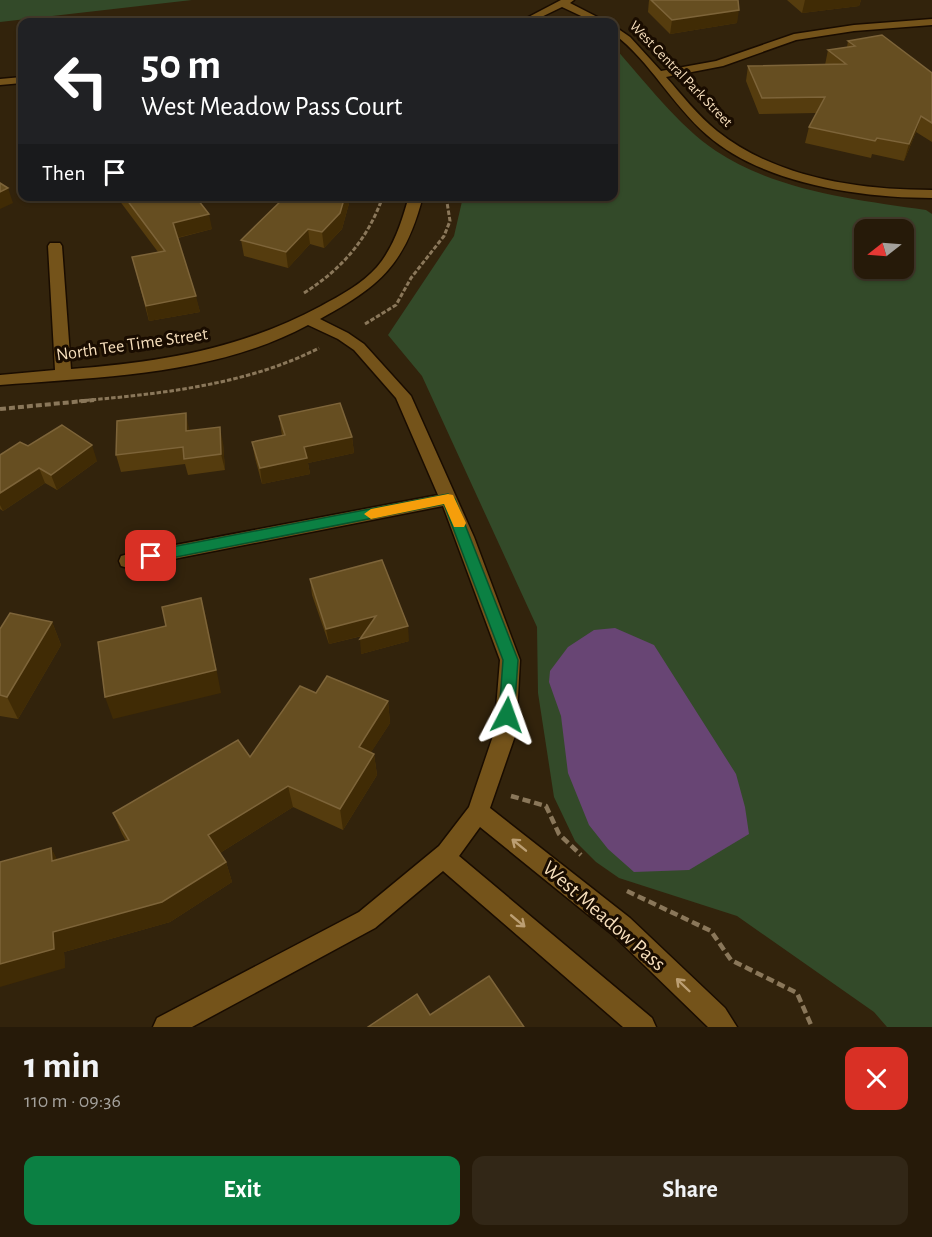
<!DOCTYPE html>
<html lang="en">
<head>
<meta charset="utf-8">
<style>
  :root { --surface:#261a09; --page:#322717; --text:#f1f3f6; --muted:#a4a19c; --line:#42382a; --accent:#0b8043 }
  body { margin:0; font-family:"Alegreya Sans",sans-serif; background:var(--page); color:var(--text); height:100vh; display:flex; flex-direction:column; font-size:22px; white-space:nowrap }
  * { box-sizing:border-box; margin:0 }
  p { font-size:20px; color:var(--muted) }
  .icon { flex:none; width:33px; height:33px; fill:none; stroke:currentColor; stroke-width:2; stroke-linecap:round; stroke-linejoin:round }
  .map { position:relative; height:1027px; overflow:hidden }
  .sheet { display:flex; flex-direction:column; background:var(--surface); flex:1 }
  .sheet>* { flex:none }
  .hud { position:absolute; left:18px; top:18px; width:600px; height:183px; border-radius:12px; box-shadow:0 2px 4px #0004,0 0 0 2px var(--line); background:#202124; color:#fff; overflow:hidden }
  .needle { width:39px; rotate:253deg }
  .buttons { position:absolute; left:854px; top:219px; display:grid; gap:12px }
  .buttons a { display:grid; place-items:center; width:60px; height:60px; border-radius:12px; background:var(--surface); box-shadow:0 2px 4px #0004,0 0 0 2px var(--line); font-size:30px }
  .pin { position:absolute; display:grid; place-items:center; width:51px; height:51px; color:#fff; margin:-26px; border-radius:12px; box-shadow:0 3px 9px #0006 }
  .me { position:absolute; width:66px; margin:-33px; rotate:4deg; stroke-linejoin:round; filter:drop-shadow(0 0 4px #0008) }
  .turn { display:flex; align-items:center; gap:21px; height:126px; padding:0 24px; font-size:27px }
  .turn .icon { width:78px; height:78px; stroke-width:2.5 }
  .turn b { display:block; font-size:42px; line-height:51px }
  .then { display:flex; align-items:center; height:57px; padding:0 24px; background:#0003; gap:12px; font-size:22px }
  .round { display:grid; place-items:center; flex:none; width:63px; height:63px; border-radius:12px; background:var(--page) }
  .summary { display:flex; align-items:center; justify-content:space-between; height:102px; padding:0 24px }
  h1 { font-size:36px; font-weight:600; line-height:45px }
  .cta { display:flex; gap:12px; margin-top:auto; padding:12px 24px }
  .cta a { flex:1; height:69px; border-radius:12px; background:var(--accent); color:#fff; font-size:24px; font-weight:600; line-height:69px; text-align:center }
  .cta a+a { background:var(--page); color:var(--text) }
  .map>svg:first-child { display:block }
  .green { fill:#334a29; fill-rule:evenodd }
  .water { fill:#684574 }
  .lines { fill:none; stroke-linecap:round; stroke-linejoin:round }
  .minor-casing { stroke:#190c00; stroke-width:3 }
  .path-far3 { stroke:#8a775a; stroke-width:2; stroke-dasharray:4 2; stroke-linecap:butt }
  .path-far2 { stroke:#8a775a; stroke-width:3; stroke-dasharray:4.5 2; stroke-linecap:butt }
  .path-far1 { stroke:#8a775a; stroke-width:4; stroke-dasharray:6 3; stroke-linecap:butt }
  .path { stroke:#8a775a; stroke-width:4.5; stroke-dasharray:8 4; stroke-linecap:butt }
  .minor { fill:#74531a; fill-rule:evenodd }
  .wall { fill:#553c0e }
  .shaded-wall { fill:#402b05 }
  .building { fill:#664e21; stroke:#7d6439; stroke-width:1.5 }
  .oneway { stroke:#bc9f73 }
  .route { fill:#0b8043; stroke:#07532c; stroke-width:1.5 }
  .slow { fill:#f59e0b }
  .labels { text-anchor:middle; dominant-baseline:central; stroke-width:6; stroke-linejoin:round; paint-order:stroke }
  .far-street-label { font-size:15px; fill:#f6debb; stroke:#190c00 }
  .street-label { font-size:18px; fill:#f6debb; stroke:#190c00 }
  .near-street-label { font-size:21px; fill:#f6debb; stroke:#190c00 }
</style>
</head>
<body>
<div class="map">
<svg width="932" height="1027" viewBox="0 0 932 1027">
  <rect width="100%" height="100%" fill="#32230c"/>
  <!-- green -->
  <g class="green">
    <path d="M0,0H192L0,22Z"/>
    <path d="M614,47C644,80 678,126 716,151C776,191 857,200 926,210L932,214V1027H887L874,1012L737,916L619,878L596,862L575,841L554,797L538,693L537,627L422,376L388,335L454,236L463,197L614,196ZM864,230H903V268H864Z"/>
  </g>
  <!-- water -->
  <path class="water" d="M615,628L654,645L736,774L745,807L749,834L689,870L634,872L608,849L589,825L568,773L561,716L549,682L550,671L568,647L594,630Z"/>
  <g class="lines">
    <defs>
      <g id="minor">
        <path d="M561,0H574L570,3L607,22H594L562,7L531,22H519Z"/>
        <path d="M932,19V25L854,31L796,40L723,66L666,77C682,95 698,116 717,131C776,178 859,190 932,190V198C860,198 763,184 707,135C672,105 650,61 614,34V26L630,37L661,71L716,61L794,34L854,25Z"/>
        <path d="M22,77V83L0,85V79Z"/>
        <path d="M409,196H423C405,265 380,286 320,319L348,333L364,344L411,396L474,537L520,660L516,733L490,808L630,918L725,1008L737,1027H708L612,934L480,827L459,856L652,1018L656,1027H623L443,871L375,928L192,1027H153L157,1018L359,912L439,846L469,807L494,733L500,660L443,506L128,568L121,566L119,561L121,556L128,554L438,495L396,398L354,350L338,339L308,325C216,375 102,377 0,385V375L55,370L48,246L50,243H60L62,246L71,369C161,362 241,349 321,306C341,295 362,284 377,267C394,247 402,221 409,196Z"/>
      </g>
    </defs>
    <!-- minor casing -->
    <use href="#minor" class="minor-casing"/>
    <!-- path-far3 -->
    <path class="path-far3" d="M493,22L502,18"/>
    <!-- path-far2 -->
    <g class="path-far2">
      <path d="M304,293C342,269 368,239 383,196"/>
      <path d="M365,324L396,305L411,278L444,236L450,221L446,196"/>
      <path d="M79,401C159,394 247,385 319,348"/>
    </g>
    <!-- path-far1 -->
    <path class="path-far1" d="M0,409L94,400"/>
    <!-- path -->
    <g class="path">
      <path d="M511,796L546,806L559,834L581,855"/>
      <path d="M627,891L711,931L731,960L797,993L812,1027"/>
    </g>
    <!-- minor -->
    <use href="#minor" class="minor"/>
  </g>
  <!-- wall -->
  <g class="wall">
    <path d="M649,0H738L737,23L670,34L648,12Z"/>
    <path d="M787,0H861L859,6L802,13Z"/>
    <path d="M848,41L932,73V142L916,132L904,161L872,154L871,158L805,143L809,127L816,113L759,114L746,81L748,66L825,65L828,50L847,47Z"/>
    <path d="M54,196H86L85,200L55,202Z"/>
    <path d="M116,196H195L212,229L178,238L200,312L149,321L132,257L158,252Z"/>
    <path d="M286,196H351L342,229L324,248L310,244L288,268L244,256L241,240Z"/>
    <path d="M279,416L352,437L354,453L308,463L310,474L262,484L255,458L252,442L282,436Z"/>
    <path d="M189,430L223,443L225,470L188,475L185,464L121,472L116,455Z"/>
    <path d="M28,446L97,461L57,490L45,483L3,511L0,509V455Z"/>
    <path d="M310,579L409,641L361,654L362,636L329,644L312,595Z"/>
    <path d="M52,622L61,645L18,719L0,716V629Z"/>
    <path d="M316,693L388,701L390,723L371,752L374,754L377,775L343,830L293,807L220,853L226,862L232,882L170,922L64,952L65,968L51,848L57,860L126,841L122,834L113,813L250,757Z"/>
  </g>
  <!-- shaded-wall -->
  <g class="shaded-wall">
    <path d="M805,0H861L859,6L802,13Z"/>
    <path d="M739,10L737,23L670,34L672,20Z"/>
    <path d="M921,116L916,132L904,161L909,144Z"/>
    <path d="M8,188L13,203L0,209V192Z"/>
    <path d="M345,196H351L342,229L324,248L322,232Z"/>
    <path d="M209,214L212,229L176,238L173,223Z"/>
    <path d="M308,229L310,244L288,268L286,252Z"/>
    <path d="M196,296L200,312L149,321L146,306Z"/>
    <path d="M186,413L189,429L190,447L186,431Z"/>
    <path d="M220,427L223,443L225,470L221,454Z"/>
    <path d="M352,437L354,453L308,463L310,474L262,484L260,468L304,447Z"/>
    <path d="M92,445L97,461L57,490L51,475Z"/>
    <path d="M39,468L45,483L3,511L0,505V493Z"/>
    <path d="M201,598L207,621L221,693L113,719L105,697Z"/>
    <path d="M376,616L377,632L329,644L326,629Z"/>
    <path d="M52,622L61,645L18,719L7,697Z"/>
    <path d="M408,626L409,641L361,654L360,639Z"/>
    <path d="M388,701L390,723L361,768L359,747Z"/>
    <path d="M374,754L377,775L343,830L340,809Z"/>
    <path d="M288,786L293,807L215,856L208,835Z"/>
    <path d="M51,848L62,869L52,861Z"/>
    <path d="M226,862L232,882L170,922L64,952L65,968L0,987V964L53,932Z"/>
  </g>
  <!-- building -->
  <g class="building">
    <path d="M651,0H738L739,10L672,20Z"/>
    <path d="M882,35L932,73V123L921,116L909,144L877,138L875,141L809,127L825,97L762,98L748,66L846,64L828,50L855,46L848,41Z"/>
    <path d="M0,183L8,188L0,192Z"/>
    <path d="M124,196H195L209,214L173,223L196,296L146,306L132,257L165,251Z"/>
    <path d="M286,196H345L340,213L322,232L308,229L286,252L241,240Z"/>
    <path d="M340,403L352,437L304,447L307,458L260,468L252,442L285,435L279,416Z"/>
    <path d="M186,413V431L220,427L221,454L184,459L183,447L116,455L117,421Z"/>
    <path d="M62,425L92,445L51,475L39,468L0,493V455L20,442L28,446Z"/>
    <path d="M382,560L408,626L360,639L376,616L326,629L310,579Z"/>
    <path d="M201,598L216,670L105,697L98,642L166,626L162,607Z"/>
    <path d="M10,613L52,622L7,697L0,695V629Z"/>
    <path d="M327,676L388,701L359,747L374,754L340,809L288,786L208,835L226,862L162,902L53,932L54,949L0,964V862L51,848L52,861L129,840L113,813L238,740L250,757L300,686L316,693Z"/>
    <path d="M489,976L524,1027H368L417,994L430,1015Z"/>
  </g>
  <!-- one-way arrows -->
  <defs><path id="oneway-shaft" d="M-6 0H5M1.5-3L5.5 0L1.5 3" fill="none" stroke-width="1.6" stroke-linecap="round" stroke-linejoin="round" transform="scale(1.5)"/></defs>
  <g class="oneway">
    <use href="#oneway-shaft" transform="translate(519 845) rotate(-141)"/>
    <use href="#oneway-shaft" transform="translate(518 921) rotate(40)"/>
    <use href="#oneway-shaft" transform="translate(683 985) rotate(-136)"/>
  </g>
  <!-- route -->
  <path class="route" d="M448,494L455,499L518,660L514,715L512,719L507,721L501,719L499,715L503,660L444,504L151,562L144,556L151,551Z"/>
  <!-- slow -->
  <path class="slow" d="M448,494L453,495L466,523L464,527H454L444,504L371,519L364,514L371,509Z"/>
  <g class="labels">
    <!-- far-street labels -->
    <g class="far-street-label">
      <text transform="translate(681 74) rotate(46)">West Central Park Street</text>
    </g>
    <!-- street labels -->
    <g class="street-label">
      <text transform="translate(132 345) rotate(-8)">North Tee Time Street</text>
    </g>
    <!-- near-street labels -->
    <g class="near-street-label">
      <text transform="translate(604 916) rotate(41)">West Meadow Pass</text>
    </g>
  </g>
</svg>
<div class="buttons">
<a><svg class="needle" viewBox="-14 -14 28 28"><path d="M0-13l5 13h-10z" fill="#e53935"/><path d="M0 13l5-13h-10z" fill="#a4a19c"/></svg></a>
</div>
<div class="pin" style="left:151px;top:556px;background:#d93025"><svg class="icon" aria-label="arrive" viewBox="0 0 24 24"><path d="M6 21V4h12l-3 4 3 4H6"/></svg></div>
<svg class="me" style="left:507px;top:715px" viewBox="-20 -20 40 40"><path d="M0-17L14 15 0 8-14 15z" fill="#0b8043" stroke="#fff" stroke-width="4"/></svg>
<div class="hud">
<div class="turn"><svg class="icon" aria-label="left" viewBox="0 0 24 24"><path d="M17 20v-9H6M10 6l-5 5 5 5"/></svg><div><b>50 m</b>West Meadow Pass Court</div></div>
<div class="then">Then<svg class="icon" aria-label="arrive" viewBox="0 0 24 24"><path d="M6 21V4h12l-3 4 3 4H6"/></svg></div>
</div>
</div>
<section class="sheet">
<div class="summary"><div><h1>1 min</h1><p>110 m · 09:36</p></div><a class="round" style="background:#d93025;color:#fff"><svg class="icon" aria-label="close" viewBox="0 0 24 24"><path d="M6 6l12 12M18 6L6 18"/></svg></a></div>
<div class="cta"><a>Exit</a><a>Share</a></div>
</section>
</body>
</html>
